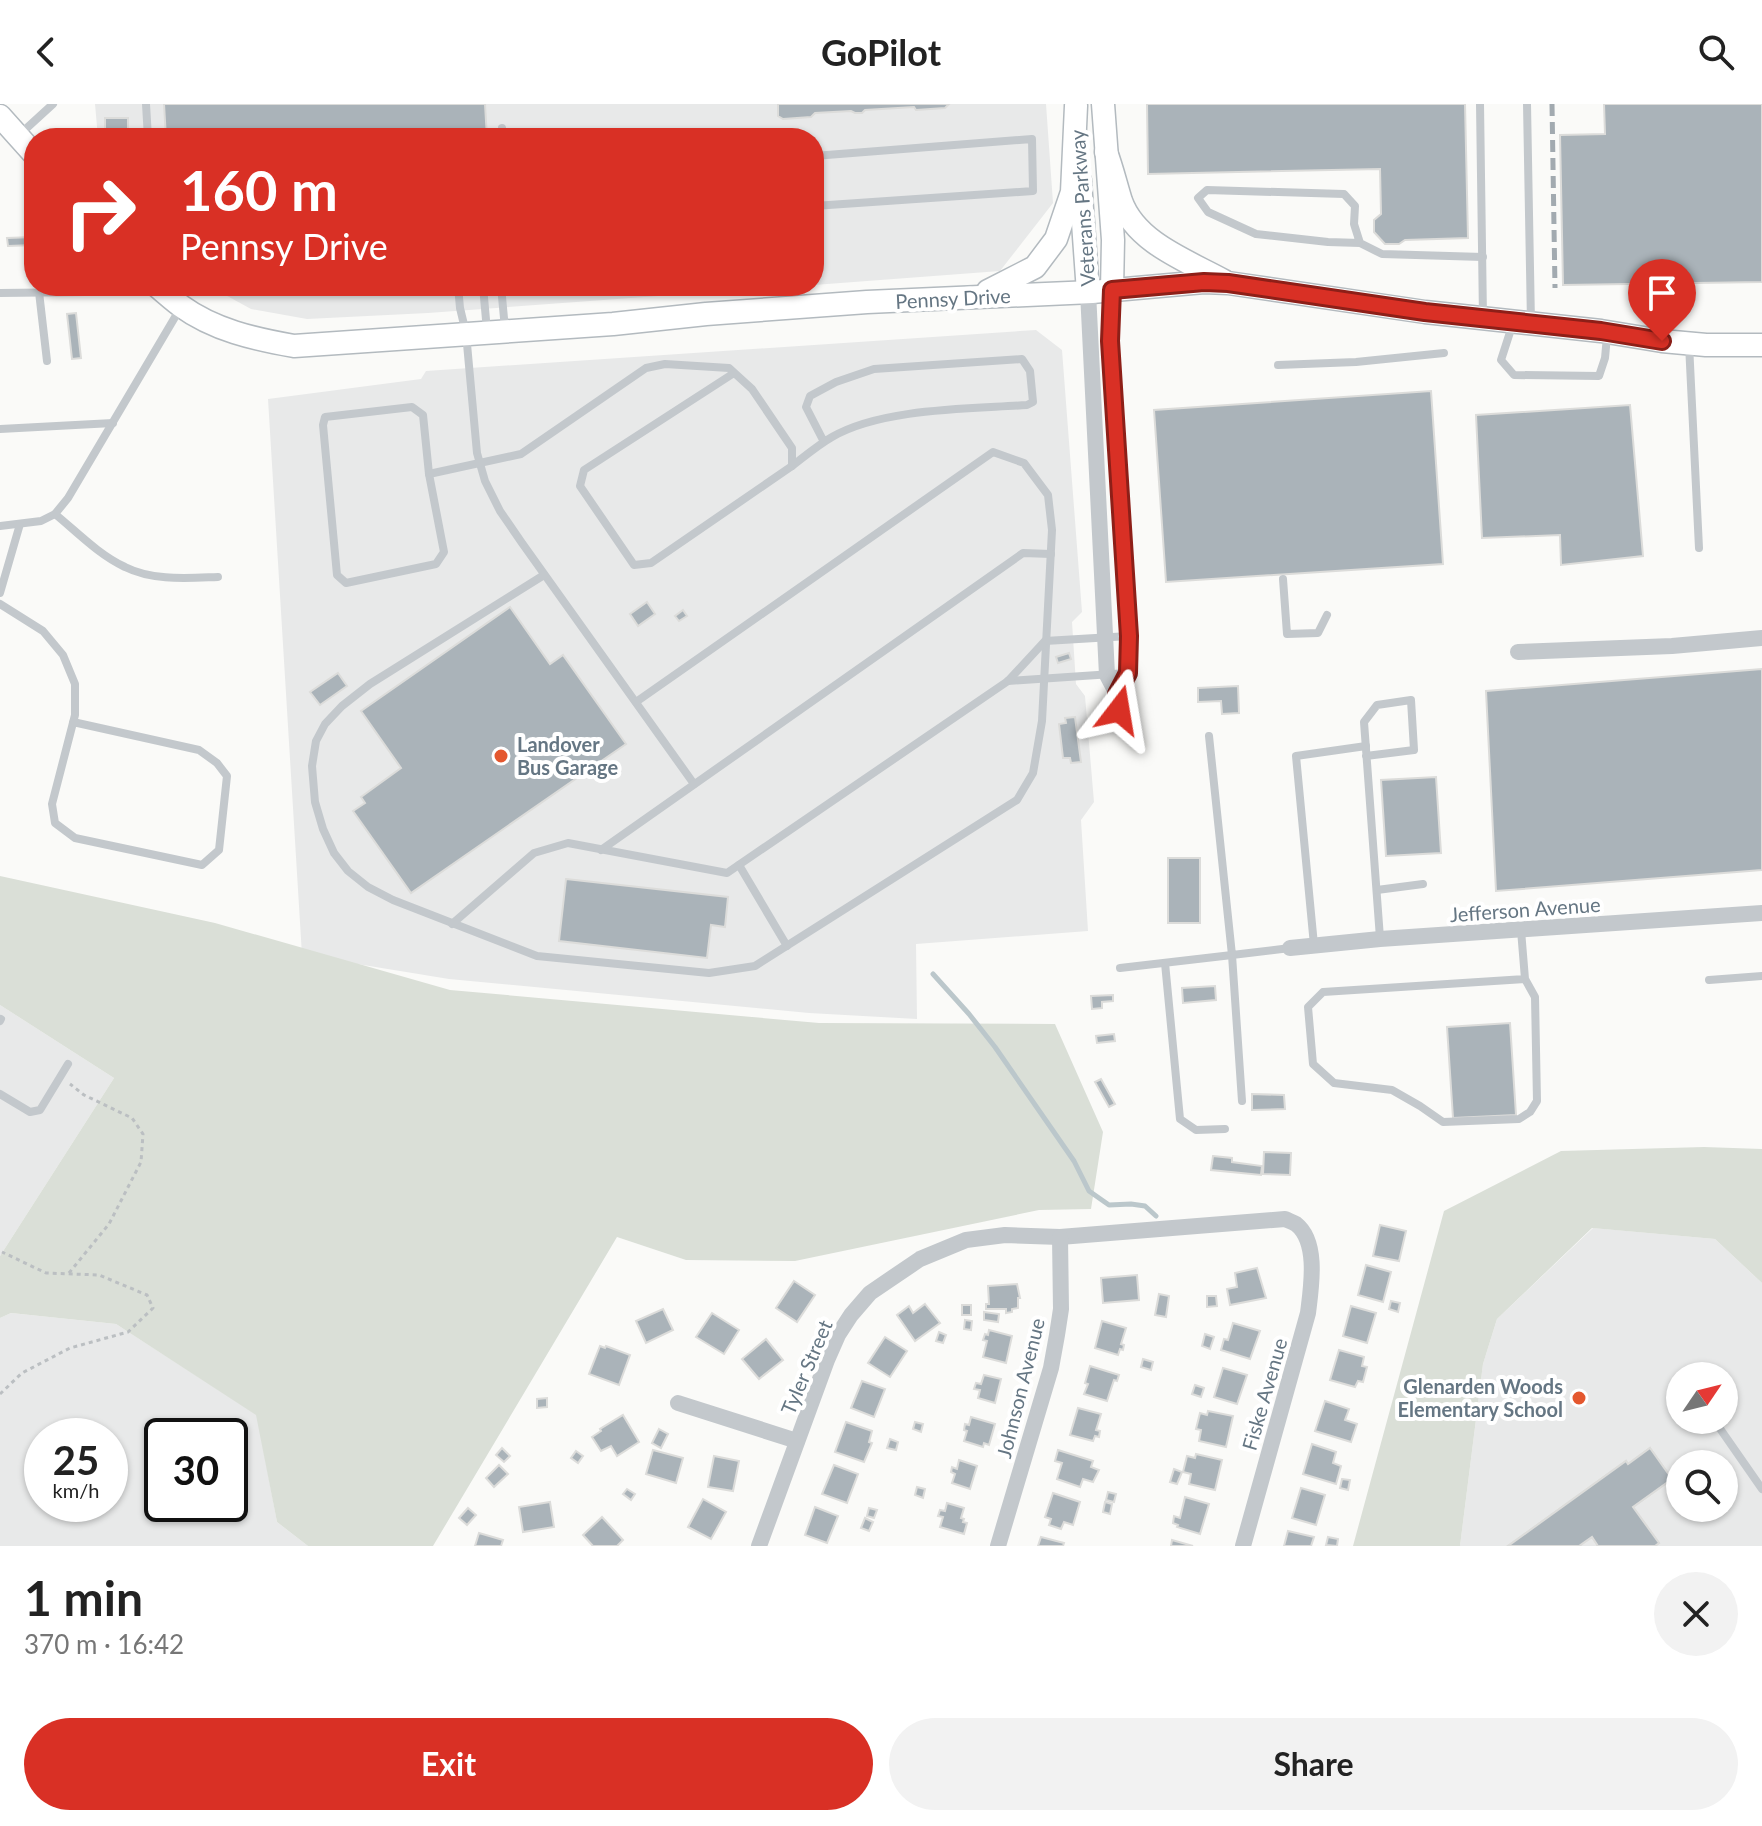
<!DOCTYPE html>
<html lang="en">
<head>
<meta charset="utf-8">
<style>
  :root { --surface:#fff; --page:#f2f2f2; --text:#222; --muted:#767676; --accent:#d93025 }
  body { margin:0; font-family:Lato,sans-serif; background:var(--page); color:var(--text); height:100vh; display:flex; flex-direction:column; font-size:30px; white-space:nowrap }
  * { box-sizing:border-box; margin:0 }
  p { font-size:26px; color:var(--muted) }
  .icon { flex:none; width:44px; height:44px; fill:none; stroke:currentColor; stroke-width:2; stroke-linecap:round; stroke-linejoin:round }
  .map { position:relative; height:1442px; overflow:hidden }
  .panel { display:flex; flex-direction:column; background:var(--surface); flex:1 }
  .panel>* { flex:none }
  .hud { position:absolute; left:24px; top:24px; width:800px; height:168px; border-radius:32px; box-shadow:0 2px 6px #0004; background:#d93025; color:#fff; overflow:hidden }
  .needle { width:52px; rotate:55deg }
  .fabs { position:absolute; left:1666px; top:1258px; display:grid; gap:16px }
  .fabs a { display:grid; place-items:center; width:72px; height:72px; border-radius:50%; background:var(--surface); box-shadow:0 2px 6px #0004; font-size:40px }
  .speed { position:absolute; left:24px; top:1314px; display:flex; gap:16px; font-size:40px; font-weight:700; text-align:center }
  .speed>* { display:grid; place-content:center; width:104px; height:104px; border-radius:50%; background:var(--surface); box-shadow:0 2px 6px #0004; line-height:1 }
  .speed small { font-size:20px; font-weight:400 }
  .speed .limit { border:4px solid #111; border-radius:12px; background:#fff; color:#111 }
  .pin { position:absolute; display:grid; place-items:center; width:68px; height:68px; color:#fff; margin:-82px -34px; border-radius:50% 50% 50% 0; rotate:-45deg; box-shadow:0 0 8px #0007 }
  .pin .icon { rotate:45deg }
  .me { position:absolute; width:88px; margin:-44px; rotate:14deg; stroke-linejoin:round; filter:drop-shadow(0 0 6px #0008) }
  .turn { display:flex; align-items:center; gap:28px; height:168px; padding:0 24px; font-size:36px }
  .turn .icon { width:104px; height:104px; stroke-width:2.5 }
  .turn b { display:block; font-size:56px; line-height:68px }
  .round { display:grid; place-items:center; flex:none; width:84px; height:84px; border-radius:42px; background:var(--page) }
  .headline { display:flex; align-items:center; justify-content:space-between; height:136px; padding:0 24px }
  h1 { font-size:48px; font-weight:700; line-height:60px }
  .button { display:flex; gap:16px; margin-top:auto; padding:16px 24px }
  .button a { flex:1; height:92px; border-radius:48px; background:var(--accent); color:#fff; font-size:32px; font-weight:700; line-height:92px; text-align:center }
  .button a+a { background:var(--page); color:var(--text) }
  header { display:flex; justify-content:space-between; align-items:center; height:104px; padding:0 24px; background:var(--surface); font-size:36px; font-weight:700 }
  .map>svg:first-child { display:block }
  .built { fill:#e8e9e9; fill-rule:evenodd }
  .green { fill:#dadfd7 }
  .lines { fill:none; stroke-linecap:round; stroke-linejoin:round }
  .stream { stroke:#bbc7cb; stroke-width:5 }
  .building { fill:#aab3b9; stroke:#dcdcda; stroke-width:2 }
  .secondary-casing { stroke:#b3babf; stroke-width:25 }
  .path { stroke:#bbbfc2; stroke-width:3; stroke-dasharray:4 4; stroke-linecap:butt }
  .service { stroke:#c3c8cc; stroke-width:8 }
  .minor { stroke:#c3c8cc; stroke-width:16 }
  .secondary { stroke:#fff; stroke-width:22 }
  .rail { stroke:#a2aab0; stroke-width:5; stroke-dasharray:12 6; stroke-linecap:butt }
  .route-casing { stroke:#8d1f18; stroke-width:20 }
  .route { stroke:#d93025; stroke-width:14 }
  .poi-dot { fill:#e4572e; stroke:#fff; stroke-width:3 }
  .labels { text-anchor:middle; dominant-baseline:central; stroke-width:8; stroke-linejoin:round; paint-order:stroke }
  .street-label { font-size:20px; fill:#657683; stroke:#fff }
  .poi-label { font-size:20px; font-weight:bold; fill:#657683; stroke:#fff; text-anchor:start }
</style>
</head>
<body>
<header><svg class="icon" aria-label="back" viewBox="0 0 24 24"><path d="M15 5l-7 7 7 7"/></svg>GoPilot<svg class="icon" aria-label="search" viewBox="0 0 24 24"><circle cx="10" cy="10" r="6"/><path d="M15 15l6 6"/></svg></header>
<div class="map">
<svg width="1762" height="1442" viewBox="0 0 1762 1442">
  <rect width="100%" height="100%" fill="#fafaf8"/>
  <!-- built -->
  <g class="built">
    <path d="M95,0H1046L1053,99L1000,167L814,181V34H98Z"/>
    <path d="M209,182H795L428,209L307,215L251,205Z"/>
    <path d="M1036,226L1062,246L1082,508L1072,518L1076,580L1085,592L1094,698L1081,716L1088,827L916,840L917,915L809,909L449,875L302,851L268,295L421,275L426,267Z"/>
    <path d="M0,901L114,974L0,1152Z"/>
    <path d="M1593,1124L1715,1135L1762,1179V1442H1460L1483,1260L1497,1215ZM1680,1272H1724V1316H1680ZM1680,1360H1724V1404H1680Z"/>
    <path d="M11,1209L116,1220L257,1311L277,1418L308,1442H0V1214ZM42,1332H110V1400H42ZM162,1332H230V1400H162Z"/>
  </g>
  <!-- green -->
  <g class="green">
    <path d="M0,772L215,819L450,886L819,919L1055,920L1103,1028L1091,1105L1039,1106L795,1157L686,1156L617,1133L433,1442H308L277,1418L256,1311L116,1220L11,1209L0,1214V1152L114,974L0,901Z"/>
    <path d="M1704,1043L1762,1045V1179L1715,1135L1592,1124L1497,1215L1483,1260L1460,1442H1353L1444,1107L1561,1047Z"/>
  </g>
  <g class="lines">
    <!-- stream -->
    <path class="stream" d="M933,870L969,910L995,943L1074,1057L1089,1087L1109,1101L1131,1100L1145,1102L1156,1112"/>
  </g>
  <!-- building -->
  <g class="building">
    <path d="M164,0H485L487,34H166Z"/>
    <path d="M778,0H949L945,4L916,6L914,3L865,6L862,9H855L851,7L815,9L811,13L783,15L778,12Z"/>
    <path d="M1147,0H1465L1468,134L1405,136L1399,140H1385L1374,128V116L1381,110L1380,65L1148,70Z"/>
    <path d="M1604,0H1762V178L1563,181L1560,31L1605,30Z"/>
    <rect x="105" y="14" width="23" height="20"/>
    <path d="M34,133V141L8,142L7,134Z"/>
    <path d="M76,209L81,254L72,255L67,210Z"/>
    <path d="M1431,287L1443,460L1166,478L1154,306Z"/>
    <path d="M1630,301L1643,452L1561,461L1560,431L1482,434L1476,311Z"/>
    <path d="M647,498L655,510L638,522L630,510Z"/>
    <path d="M510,503L550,560L563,551L626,640L411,789L353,707L365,699L361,693L401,664L361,607Z"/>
    <path d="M683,506L687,512L679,517L675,512Z"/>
    <path d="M1069,549L1071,555L1058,559L1056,553Z"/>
    <path d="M1762,565V766L1496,787L1486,587Z"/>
    <path d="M338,569L347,582L320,601L310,588Z"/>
    <path d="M1238,582L1239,609L1222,610L1221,597L1198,598V584Z"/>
    <path d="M1075,613L1081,658L1071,659L1070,654H1063L1059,620L1066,619L1065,614Z"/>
    <path d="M1436,673L1441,749L1386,752L1381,676Z"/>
    <rect x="1168" y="754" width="32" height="65"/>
    <path d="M566,775L728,793L725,823L711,821L707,854L559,837Z"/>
    <path d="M1215,882L1216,896L1183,899L1182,884Z"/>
    <path d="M1113,891V897L1102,898V904L1092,905L1091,892Z"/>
    <path d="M1510,919L1516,1011L1453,1014L1447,923Z"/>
    <path d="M1114,930L1115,937L1097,939L1096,932Z"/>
    <path d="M1101,975L1115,1000L1109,1003L1095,978Z"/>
    <path d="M1252,990L1284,991L1285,1005L1252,1006Z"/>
    <path d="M1264,1048L1291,1049L1290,1071L1263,1070Z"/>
    <path d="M1213,1052L1232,1054V1058L1262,1062L1261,1071L1211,1066Z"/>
    <path d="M1380,1121L1406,1127L1399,1157L1373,1152Z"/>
    <path d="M1366,1161L1391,1168L1383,1198L1358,1191Z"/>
    <path d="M1257,1164L1266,1194L1230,1201L1227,1185L1237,1183L1235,1169Z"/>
    <path d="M1137,1171L1139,1196L1103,1199L1101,1174Z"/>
    <path d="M794,1177L815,1191L797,1218L776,1204Z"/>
    <path d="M1017,1180L1020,1194H1018V1204L1012,1205V1208L1006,1209V1205H986V1200H989L988,1182Z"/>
    <path d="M1159,1190L1169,1192L1166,1213L1155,1211Z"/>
    <path d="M1207,1192H1216L1217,1202L1207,1203Z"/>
    <path d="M1391,1197L1400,1199L1398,1208L1389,1205Z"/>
    <path d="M925,1200L940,1219L915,1237L897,1211L909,1202L913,1209Z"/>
    <rect x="962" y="1201" width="9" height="10"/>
    <path d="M1351,1202L1376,1209L1367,1239L1343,1232Z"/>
    <path d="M663,1205L673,1226L646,1239L636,1217Z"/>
    <path d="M984,1208L999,1210L998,1218L984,1216Z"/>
    <path d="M712,1209L739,1226L724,1250L696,1233Z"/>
    <path d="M965,1216L972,1217L971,1226L964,1225Z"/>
    <path d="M1102,1217L1126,1224L1121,1240L1124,1241L1123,1246L1120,1245L1118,1251L1095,1244Z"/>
    <path d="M1233,1219L1260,1227L1250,1255L1221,1246L1224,1235L1228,1236Z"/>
    <path d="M989,1226L1012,1232L1006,1259L983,1253L987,1237L983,1236L985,1230L988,1231Z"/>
    <path d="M939,1228L946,1231L943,1239L936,1237Z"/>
    <path d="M1205,1230L1214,1233L1210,1245L1202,1242Z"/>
    <path d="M885,1233L907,1247L890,1273L868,1259Z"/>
    <path d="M766,1235L783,1256L759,1275L742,1255Z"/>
    <path d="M600,1242L605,1244L606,1242L630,1251L619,1281L589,1270Z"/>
    <path d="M1339,1246L1364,1253L1362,1262L1367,1263L1363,1278L1358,1277L1355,1283L1330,1276Z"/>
    <path d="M1143,1255L1153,1258L1151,1266L1141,1263Z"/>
    <path d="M1090,1262L1119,1271L1117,1277L1114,1276L1107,1297L1084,1290L1088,1280L1085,1279Z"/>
    <path d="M1223,1264L1247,1271L1237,1300L1214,1293Z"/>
    <path d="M984,1271L1001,1275L995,1299L978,1294L980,1286L974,1285L976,1279L981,1280Z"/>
    <path d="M862,1277L885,1285L874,1313L851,1304Z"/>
    <path d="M1195,1281L1204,1284L1201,1293L1192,1290Z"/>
    <path d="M547,1294V1303L537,1304V1295Z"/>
    <path d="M1325,1297L1349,1305L1345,1316L1357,1320L1351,1338L1315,1327Z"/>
    <path d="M1078,1304L1101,1310L1096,1326L1100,1327L1099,1333L1095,1332L1093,1337L1070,1331Z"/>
    <path d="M1208,1307L1233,1312L1226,1343L1199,1337L1201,1326L1196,1325L1200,1309L1207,1311Z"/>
    <path d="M623,1311L639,1338L617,1352L611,1342L601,1347L592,1333L601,1327L600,1325Z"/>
    <path d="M971,1313L995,1320L989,1341L984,1339L983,1343L964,1337L967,1327L964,1326L965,1320L969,1321Z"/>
    <path d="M846,1318L872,1327L869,1338L872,1339L864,1358L835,1348Z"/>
    <path d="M915,1318L923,1320L921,1328L913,1325Z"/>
    <path d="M659,1325L668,1330L661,1344L652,1339Z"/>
    <path d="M890,1335L898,1338L896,1346L887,1344Z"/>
    <path d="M1312,1340L1336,1348L1333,1359L1341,1362L1336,1380L1303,1370Z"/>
    <path d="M502,1344L510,1352L504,1358L496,1351Z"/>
    <path d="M1650,1344L1672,1375L1633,1403L1659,1439L1655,1442H1598L1592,1433L1579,1442H1508L1626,1357L1628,1360Z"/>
    <path d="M1650,1344L1672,1375L1633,1403L1659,1439L1655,1442H1598L1592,1433L1579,1442H1508L1626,1357L1628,1360Z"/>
    <path d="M653,1346L683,1354L676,1379L646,1370Z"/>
    <path d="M1058,1346L1093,1357L1091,1363L1099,1366L1093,1378L1083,1375L1080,1383L1057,1375L1062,1359L1055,1357Z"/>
    <path d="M576,1347L583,1352L578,1359L571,1354Z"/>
    <path d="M1196,1350L1222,1356L1215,1386L1189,1380L1191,1370L1183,1368L1187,1352L1195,1354Z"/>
    <path d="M714,1352L739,1357L733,1387L708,1383Z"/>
    <path d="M959,1356L977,1362L970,1385L952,1379L955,1370L951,1368L952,1363L957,1365Z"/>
    <path d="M499,1361L508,1370L494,1383L486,1374Z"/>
    <path d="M834,1361L858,1370L847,1399L822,1390Z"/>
    <path d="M1174,1365L1182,1368L1177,1380L1170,1378Z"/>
    <path d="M1342,1375L1350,1376L1348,1386L1340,1384Z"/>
    <path d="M917,1383L925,1385L923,1394L915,1391Z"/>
    <path d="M1301,1384L1325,1391L1316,1421L1292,1414Z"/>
    <path d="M627,1385L635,1390L631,1396L623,1390Z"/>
    <path d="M1108,1388L1116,1390L1114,1398L1106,1396Z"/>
    <path d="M1053,1389L1080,1398L1073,1421L1064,1418L1061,1425L1049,1421L1051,1415L1045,1413Z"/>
    <path d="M1185,1393L1209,1400L1200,1430L1177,1423L1178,1421L1173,1419L1174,1412L1180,1414Z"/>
    <path d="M703,1395L726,1408L711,1435L688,1423Z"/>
    <path d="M550,1398L554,1423L523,1428L519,1403Z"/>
    <path d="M1105,1398L1112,1400L1110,1410L1103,1408Z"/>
    <path d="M947,1399L964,1404L961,1414L964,1415L963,1418L967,1419L964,1430L940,1423L943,1413L938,1412L940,1406L945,1407Z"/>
    <path d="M815,1403L838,1412L827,1439L805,1431Z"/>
    <path d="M468,1404L476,1411L467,1421L459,1414Z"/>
    <path d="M869,1404L877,1406L874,1414L867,1412Z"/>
    <path d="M602,1413L623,1436L617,1442H593L583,1431Z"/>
    <path d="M865,1414L873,1418L869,1427L861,1424Z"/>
    <path d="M1288,1427L1314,1433L1311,1442H1284Z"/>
    <path d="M479,1429L503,1436L501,1442H475Z"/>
    <path d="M1041,1433L1064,1439L1063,1442H1038Z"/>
    <path d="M1328,1433L1338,1435L1337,1442L1326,1441Z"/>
    <path d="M1172,1436L1193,1442H1171Z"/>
  </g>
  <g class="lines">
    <defs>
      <g id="secondary">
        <path d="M1103,0L1113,136L1112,186"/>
        <path d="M0,12L34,50"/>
        <path d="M1106,48C1112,64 1116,81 1121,97C1136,139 1188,157 1224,177"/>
        <path d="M1080,77L1088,188"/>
        <path d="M157,182C165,189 173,196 181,202C214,226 254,235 294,242L613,220L706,210L867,198L1092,188L1204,178L1228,179L1425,208L1601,227L1662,237L1706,241H1762"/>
        <path d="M988,187L1035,163L1056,135L1072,88L1076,2"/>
      </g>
    </defs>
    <!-- secondary casing -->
    <use href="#secondary" class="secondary-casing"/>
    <!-- path -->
    <g class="path">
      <path d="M69,1169L109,1120L141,1058L143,1030L132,1014L84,991L70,980"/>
      <path d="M0,1290L22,1269L70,1244L128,1228L153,1204L147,1191L99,1171L46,1169L2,1148"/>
    </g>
    <!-- service -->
    <g class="service">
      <path d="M146,0L148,34"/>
      <path d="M1480,0L1483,214"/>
      <path d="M1527,0L1531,219"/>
      <path d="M502,24L503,34"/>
      <path d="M18,32L53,0"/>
      <path d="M814,52L1032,35L1033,87L814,102"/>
      <path d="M1360,139L1328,138L1256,130L1208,108L1198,94L1207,86L1344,90L1355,102L1354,120L1360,139L1382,150L1483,153"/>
      <path d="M458,182L460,204L466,229L477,349L485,377L500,407L522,439L694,680"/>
      <path d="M483,182L487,227"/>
      <path d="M501,182L505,225"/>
      <path d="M39,188L47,257"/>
      <path d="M0,189L85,188L95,182"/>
      <path d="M1513,219L1501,256L1514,271L1599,272L1605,254L1607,232"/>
      <path d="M1689,240L1699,444"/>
      <path d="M1278,261L1356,258L1444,249"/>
      <path d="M412,303L423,311L429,370L444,448L436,460L346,479L337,471L323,321L325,313Z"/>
      <path d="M0,325L113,319"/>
      <path d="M792,362C805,352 818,341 832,333C882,304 969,305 1027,301L1033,298L1030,267L1022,255L874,265L836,278L810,292L806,303L824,338"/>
      <path d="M429,370L521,350L646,264L665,260L729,264L752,285L792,344V362L651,459L634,461L580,382L584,366L734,269"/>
      <path d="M55,410C77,428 99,451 125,463C153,477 187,474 218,473"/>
      <path d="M0,422L41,417L55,410L68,394L181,203"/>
      <path d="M544,471L370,580L342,602L325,620L316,637L312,662L315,698L323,725L334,749L348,767L368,783L393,796L537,852L709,869L755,862L1017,696L1033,669L1042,617L1052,426L1048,391L1024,359L993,348L636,598"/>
      <path d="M1283,475L1287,530L1318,529L1327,511"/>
      <path d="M0,489L20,420"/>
      <path d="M0,500L43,527L63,551L75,580V611L52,700L55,719L75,734L202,761L219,746L227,672L217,659L199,646L73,618"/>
      <path d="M1008,577L1127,569"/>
      <path d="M1209,632L1232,851L1290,844"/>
      <path d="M1366,652L1414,646L1411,596L1377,601L1364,618L1380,834"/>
      <path d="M601,746L1023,449L1051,450"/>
      <path d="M739,761L787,842"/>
      <path d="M1377,786L1423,780"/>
      <path d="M452,820L534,749L568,739L727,769L1008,577L1045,537L1129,532"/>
      <path d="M1521,826L1525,875L1535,893L1537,997L1530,1008L1519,1015L1443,1018L1420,1002L1392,986L1334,979L1313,960L1308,903L1323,888L1525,875"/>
      <path d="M1314,841L1296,652L1366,642"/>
      <path d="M1165,859L1180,1015L1196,1026L1225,1025"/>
      <path d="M1120,864L1232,851L1242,997"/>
      <path d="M1709,876L1762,872"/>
      <path d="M0,917L1,915"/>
      <path d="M0,990L30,1008L40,1006L68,960"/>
      <path d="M1714,1316L1762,1385"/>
    </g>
    <!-- minor -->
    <g class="minor">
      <path d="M1112,186L1110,237L1129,532L1128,569L1117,590"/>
      <path d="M1088,188L1107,571L1117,590L1120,622"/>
      <path d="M1518,548L1672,542L1762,534"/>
      <path d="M1290,844L1380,835L1762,809"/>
      <path d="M678,1299L797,1337"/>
      <path d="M759,1442L827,1256L838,1231L851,1211L870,1189L920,1155L966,1136L1005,1131L1060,1133L1285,1115C1289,1117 1293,1118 1296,1120C1319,1138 1311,1184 1308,1209L1243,1442"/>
      <path d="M998,1442L1051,1264L1057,1231L1061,1205L1060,1133"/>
    </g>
    <!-- secondary -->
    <use href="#secondary" class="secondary"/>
    <!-- rail -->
    <path class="rail" d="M1552,0L1555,184"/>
  </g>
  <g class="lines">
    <defs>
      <path id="route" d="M1119,606L1117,590L1128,569L1129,532L1110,237L1112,186L1204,178L1228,179L1425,208L1601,227L1662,237"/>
    </defs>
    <!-- route casing -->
    <use href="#route" class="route-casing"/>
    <!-- route -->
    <use href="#route" class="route"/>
  </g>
  <!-- markers -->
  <g class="poi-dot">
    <circle cx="501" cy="652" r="8"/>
    <circle cx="1579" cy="1294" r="8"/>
  </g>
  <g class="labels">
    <!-- street labels -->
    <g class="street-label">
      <text transform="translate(1082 104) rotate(-94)">Veterans Parkway</text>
      <text transform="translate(953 194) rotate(-3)">Pennsy Drive</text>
      <text transform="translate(1525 805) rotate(-4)">Jefferson Avenue</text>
      <text transform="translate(806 1263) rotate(-67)">Tyler Street</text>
      <text transform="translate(1020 1284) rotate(-76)">Johnson Avenue</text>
      <text transform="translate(1264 1290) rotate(-74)">Fiske Avenue</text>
    </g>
    <!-- poi labels -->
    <g class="poi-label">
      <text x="517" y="640">Landover<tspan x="517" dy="23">Bus Garage</tspan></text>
      <text x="1563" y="1282" text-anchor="end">Glenarden Woods<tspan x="1563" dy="23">Elementary School</tspan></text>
    </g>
  </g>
</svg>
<div class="fabs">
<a><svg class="needle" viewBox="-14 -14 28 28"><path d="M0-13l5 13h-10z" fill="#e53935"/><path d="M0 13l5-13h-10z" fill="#767676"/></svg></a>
<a><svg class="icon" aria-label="search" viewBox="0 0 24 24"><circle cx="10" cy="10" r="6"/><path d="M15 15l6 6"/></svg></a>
</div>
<div class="speed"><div>25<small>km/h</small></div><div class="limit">30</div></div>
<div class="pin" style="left:1662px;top:237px;background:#d93025"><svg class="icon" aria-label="arrive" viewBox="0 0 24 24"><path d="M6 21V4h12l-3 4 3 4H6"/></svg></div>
<svg class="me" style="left:1119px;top:606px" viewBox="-20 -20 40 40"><path d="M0-17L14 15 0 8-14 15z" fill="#d93025" stroke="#fff" stroke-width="4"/></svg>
<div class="hud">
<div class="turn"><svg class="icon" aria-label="right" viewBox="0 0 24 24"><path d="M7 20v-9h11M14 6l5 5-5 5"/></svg><div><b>160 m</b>Pennsy Drive</div></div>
</div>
</div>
<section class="panel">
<div class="headline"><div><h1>1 min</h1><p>370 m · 16:42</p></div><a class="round"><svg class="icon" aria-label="close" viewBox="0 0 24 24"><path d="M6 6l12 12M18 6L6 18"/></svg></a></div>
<div class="button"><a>Exit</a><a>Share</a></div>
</section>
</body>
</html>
